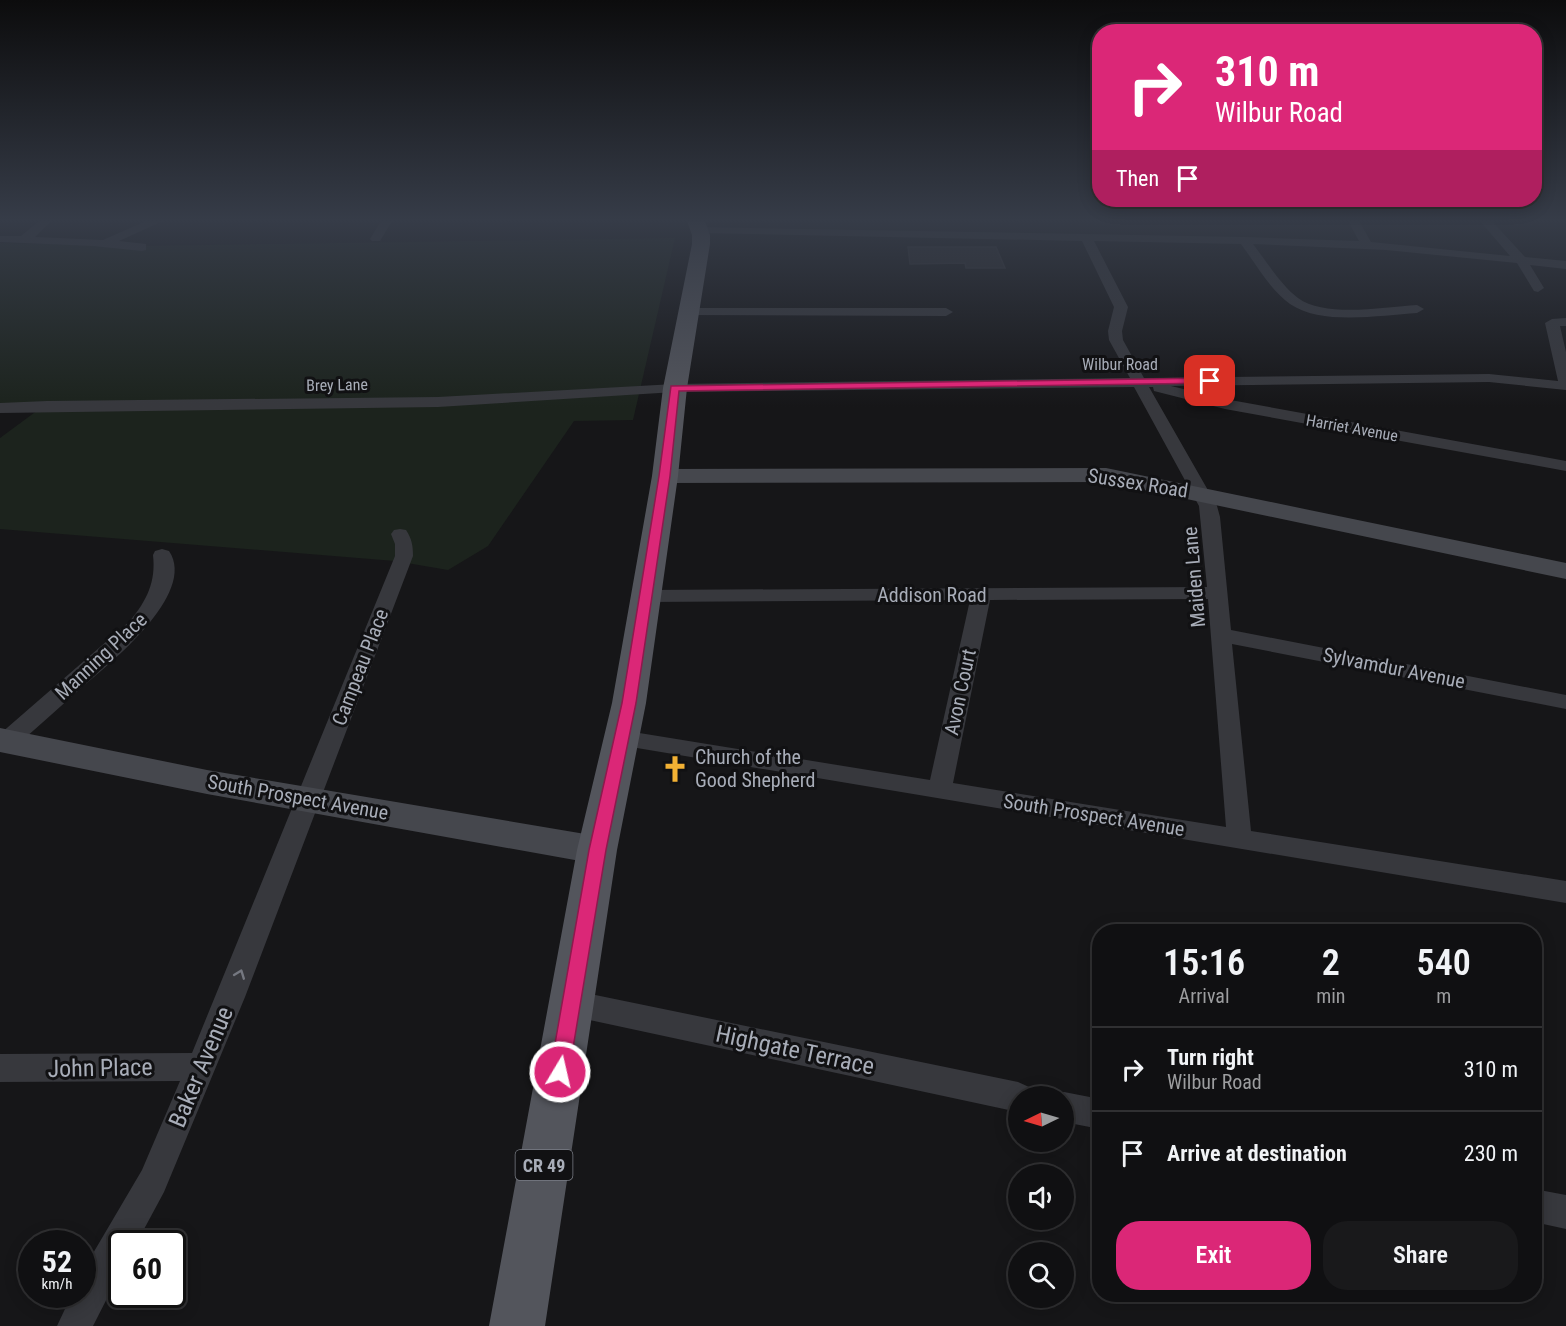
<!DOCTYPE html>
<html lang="en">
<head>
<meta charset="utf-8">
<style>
  :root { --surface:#101012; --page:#19191b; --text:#f1f3f6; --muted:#9c9d9f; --line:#303032; --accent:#db2777 }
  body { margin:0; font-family:"Roboto Condensed",sans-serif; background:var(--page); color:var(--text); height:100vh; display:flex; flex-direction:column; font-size:22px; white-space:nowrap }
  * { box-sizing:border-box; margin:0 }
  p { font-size:20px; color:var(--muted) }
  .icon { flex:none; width:33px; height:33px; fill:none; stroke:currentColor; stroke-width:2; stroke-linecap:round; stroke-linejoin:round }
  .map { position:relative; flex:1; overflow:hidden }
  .drawer { position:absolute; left:1092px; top:924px; width:450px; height:378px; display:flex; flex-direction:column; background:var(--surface); border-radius:24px; box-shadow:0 3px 15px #0003,0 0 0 2px var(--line) }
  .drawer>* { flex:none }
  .hud { position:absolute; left:1092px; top:24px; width:450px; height:183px; border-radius:24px; box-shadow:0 3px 15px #0003,0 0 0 2px var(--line); background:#db2777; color:#fff; overflow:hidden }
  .needle { width:39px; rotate:265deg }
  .fabs { position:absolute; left:1008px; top:1086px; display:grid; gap:12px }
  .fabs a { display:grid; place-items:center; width:66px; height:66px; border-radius:50%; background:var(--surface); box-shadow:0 3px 15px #0003,0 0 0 2px var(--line); font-size:30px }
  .speed { position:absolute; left:18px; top:1230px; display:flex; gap:12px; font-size:30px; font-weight:700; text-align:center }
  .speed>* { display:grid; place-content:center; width:78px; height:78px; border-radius:50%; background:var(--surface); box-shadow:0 3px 15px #0003,0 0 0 2px var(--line); line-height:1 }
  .speed small { font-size:15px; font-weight:400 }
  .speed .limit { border:3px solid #111; border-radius:9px; background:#fff; color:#111 }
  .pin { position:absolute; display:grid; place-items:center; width:51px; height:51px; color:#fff; margin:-26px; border-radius:12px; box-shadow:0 3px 9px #0006 }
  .me { position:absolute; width:66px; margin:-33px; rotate:9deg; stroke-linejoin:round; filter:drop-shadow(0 0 4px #0008) }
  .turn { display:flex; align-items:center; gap:21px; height:126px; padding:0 24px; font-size:27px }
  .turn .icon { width:78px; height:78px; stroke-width:2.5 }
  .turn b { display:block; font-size:42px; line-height:51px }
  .then { display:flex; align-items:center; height:57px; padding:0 24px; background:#0003; gap:12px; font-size:22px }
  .eta { display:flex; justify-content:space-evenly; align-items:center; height:102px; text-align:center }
  .eta b { font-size:36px; font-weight:600; line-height:42px }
  .primary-button { display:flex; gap:12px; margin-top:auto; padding:12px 24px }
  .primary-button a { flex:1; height:69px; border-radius:24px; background:var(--accent); color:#fff; font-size:24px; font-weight:600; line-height:69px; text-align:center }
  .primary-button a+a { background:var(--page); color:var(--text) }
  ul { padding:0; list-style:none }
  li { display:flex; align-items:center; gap:18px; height:84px; padding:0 24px; border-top:2px solid var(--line) }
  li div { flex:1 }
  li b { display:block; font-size:22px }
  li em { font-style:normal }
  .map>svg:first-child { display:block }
  .green { fill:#1c231d }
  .building { fill:#29292c; stroke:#303034; stroke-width:1.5 }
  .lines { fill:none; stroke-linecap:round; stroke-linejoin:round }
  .street { fill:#37383d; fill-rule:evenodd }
  .secondary { fill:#45474d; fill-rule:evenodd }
  .primary { fill:#53555c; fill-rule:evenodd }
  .oneway { stroke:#757881 }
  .route { fill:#db2777; stroke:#8e194d; stroke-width:1.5 }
  .labels { text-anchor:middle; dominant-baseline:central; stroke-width:6; stroke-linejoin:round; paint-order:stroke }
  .far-street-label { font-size:16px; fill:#a8adb8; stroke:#111113 }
  .shield { fill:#111113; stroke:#7b7e86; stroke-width:1.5 }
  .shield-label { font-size:18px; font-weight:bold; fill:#a8adb8 }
  .street-label { font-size:20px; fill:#a8adb8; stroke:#111113 }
  .poi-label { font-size:20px; fill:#a8adb8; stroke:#111113; text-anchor:start }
  .near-street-label { font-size:24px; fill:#a8adb8; stroke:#111113 }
</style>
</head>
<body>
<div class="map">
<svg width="1566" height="1326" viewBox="0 0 1566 1326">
  <rect width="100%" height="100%" fill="#161618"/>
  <!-- green -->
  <path class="green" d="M675,238L633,420L574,421L488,546L448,570L395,561L0,529V438L38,410H0V243L138,246Z"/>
  <!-- building -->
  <path class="building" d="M908,247H996L1005,268H966L965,263L910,264Z"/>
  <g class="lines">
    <!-- street -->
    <g class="street">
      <path d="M39,221H51L35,237L103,240L146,221H163L119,241L146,244V250L142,251L93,246L0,242V236H21Z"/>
      <path d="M381,221H392L380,241H372L370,239Z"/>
      <path d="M1348,221H1359L1371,242L1510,256L1480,221H1492L1525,257L1566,261V269L1530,265L1544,288L1538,292L1534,291L1517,263L1386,250L1253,244C1267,262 1280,284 1298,298C1325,318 1384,307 1417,305L1424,309L1417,313C1381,315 1322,326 1290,304C1270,290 1256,264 1241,244L1094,241L1128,307L1122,331L1123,340L1144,378L1489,374L1558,381L1545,323L1552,319L1566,318V326H1560L1566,352V390L1489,382L1171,386L1225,399L1566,461V471L1225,409L1154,391L1153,387H1149L1217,506L1220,517L1231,630L1566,695V709L1232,644L1251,831L1566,881V903L613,744L610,738L613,732L621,730L930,780L970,600L646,602L639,600L636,596L639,592L646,590L1207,587L1199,506L1134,387L675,392L438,407L0,413V403L47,401L438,397L675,384L1130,378L1109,340L1108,331L1114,307L1082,241L700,233L694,230L700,227L1244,237L1359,241ZM1208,599L1226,827L953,783L990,600Z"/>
      <path d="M688,308H946L953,312L946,316L683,315L681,312L683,309Z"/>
      <path d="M400,529L406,530C412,539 413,546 413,556L245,997L164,1192L136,1244H122V1269L93,1326H57L72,1294H82V1272L142,1170L180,1081L0,1082V1054L192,1053L395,556V544L391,534L394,530Z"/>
      <path d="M162,549L169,551C198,594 108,665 80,689C59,708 37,727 15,747L7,749L0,747V734L130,621C147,600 156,582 153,555L155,551Z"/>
      <path d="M571,990L1018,1082L1029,1087L1033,1096H1018V1112L571,1016L561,1012L557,1003L561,994Z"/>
      <path d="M1064,1092L1100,1099V1129L1064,1122V1096H1053Z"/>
      <path d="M1534,1189L1566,1195V1229L1534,1222Z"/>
    </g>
    <!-- secondary -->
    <g class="secondary">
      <path d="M1106,468L1566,563V579L1106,482L665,483L656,481L653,476L656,471L665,469Z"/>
      <path d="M0,728L207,770L597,836L610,840L615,850L610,860L597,864L207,794L0,752Z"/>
    </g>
    <!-- primary -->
    <path class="primary" d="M687,221H705L710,235V244L687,388L678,476L646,703L617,850L545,1326H489L577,850L612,703L652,476L663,388L692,244V235Z"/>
  </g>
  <!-- one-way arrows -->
  <defs><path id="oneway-chevron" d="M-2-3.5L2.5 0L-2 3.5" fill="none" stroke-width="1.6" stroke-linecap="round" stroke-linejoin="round" transform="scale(1.5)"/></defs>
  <use class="oneway" href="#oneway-chevron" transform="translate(240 974) rotate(-69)"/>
  <!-- sky -->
  <linearGradient id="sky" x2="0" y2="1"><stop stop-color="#0c0c0d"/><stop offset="0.54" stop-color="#363c48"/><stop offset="1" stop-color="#363c48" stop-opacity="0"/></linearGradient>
  <rect width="1566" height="407" fill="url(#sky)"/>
  <!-- route -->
  <path class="route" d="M1210,378L1215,381L1213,383L679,391L670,476L636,703L606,850L569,1072L567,1079L560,1082L553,1079L550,1072L589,850L622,703L659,476L671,386Z"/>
  <!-- icons -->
  <defs>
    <symbol id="church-bare" viewBox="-9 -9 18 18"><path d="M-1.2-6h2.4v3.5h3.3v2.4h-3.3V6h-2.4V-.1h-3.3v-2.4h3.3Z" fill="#f2b134" stroke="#111113" stroke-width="2.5" paint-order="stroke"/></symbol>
  </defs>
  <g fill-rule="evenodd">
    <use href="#church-bare" x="656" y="750" width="38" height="38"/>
  </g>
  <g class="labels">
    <!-- far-street labels -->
    <g class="far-street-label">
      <text x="1120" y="364">Wilbur Road</text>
      <text transform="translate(337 385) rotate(-1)">Brey Lane</text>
      <text transform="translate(1352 428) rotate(10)">Harriet Avenue</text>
    </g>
    <!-- shield labels -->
    <rect class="shield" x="515.5" y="1150" width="57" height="30" rx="4.5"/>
    <g class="shield-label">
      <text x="544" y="1165">CR 49</text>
    </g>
    <!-- street labels -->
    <g class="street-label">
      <text transform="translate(1138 483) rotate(9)">Sussex Road</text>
      <text transform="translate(1194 577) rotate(-95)">Maiden Lane</text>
      <text x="932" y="595">Addison Road</text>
      <text transform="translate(101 656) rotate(-43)">Manning Place</text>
      <text transform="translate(360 667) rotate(-69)">Campeau Place</text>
      <text transform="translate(1394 668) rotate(11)">Sylvamdur Avenue</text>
      <text transform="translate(960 692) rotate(-78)">Avon Court</text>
      <text transform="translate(298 797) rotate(10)">South Prospect Avenue</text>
      <text transform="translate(1094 815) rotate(9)">South Prospect Avenue</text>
    </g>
    <!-- poi labels -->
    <g class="poi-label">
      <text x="695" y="757">Church of the<tspan x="695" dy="23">Good Shepherd</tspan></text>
    </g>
    <!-- near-street labels -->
    <g class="near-street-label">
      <text transform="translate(795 1050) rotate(12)">Highgate Terrace</text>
      <text transform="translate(201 1067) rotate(-67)">Baker Avenue</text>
      <text transform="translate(100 1068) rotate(-1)">John Place</text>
    </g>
  </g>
</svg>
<div class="fabs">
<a><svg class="needle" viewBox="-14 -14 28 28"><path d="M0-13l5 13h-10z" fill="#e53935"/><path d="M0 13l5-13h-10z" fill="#9c9d9f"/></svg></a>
<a><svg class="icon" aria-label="sound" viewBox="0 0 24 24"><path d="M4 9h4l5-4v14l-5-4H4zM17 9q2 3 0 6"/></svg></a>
<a><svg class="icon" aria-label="search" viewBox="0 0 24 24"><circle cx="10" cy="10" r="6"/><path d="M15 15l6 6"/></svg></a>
</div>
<div class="speed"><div>52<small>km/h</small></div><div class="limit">60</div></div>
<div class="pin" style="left:1210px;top:381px;background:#d93025"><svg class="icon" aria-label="arrive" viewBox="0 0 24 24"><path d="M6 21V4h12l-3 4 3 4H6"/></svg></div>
<svg class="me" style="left:560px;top:1072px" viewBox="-20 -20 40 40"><circle r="17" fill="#db2777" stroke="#fff" stroke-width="3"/><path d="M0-11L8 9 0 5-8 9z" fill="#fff"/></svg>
<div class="hud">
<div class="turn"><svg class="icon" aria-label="right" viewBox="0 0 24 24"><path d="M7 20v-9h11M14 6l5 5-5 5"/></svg><div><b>310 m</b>Wilbur Road</div></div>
<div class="then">Then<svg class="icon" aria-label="arrive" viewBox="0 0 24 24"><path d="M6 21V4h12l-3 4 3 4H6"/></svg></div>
</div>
<section class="drawer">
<div class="eta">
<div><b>15:16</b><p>Arrival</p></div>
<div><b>2</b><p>min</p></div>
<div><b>540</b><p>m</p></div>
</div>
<ul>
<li><svg class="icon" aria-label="right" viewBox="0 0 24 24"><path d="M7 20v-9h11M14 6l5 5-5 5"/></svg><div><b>Turn right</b><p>Wilbur Road</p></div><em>310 m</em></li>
<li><svg class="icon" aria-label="arrive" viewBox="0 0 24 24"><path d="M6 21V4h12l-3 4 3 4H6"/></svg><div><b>Arrive at destination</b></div><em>230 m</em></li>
</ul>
<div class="primary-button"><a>Exit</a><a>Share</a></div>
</section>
</div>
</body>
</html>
